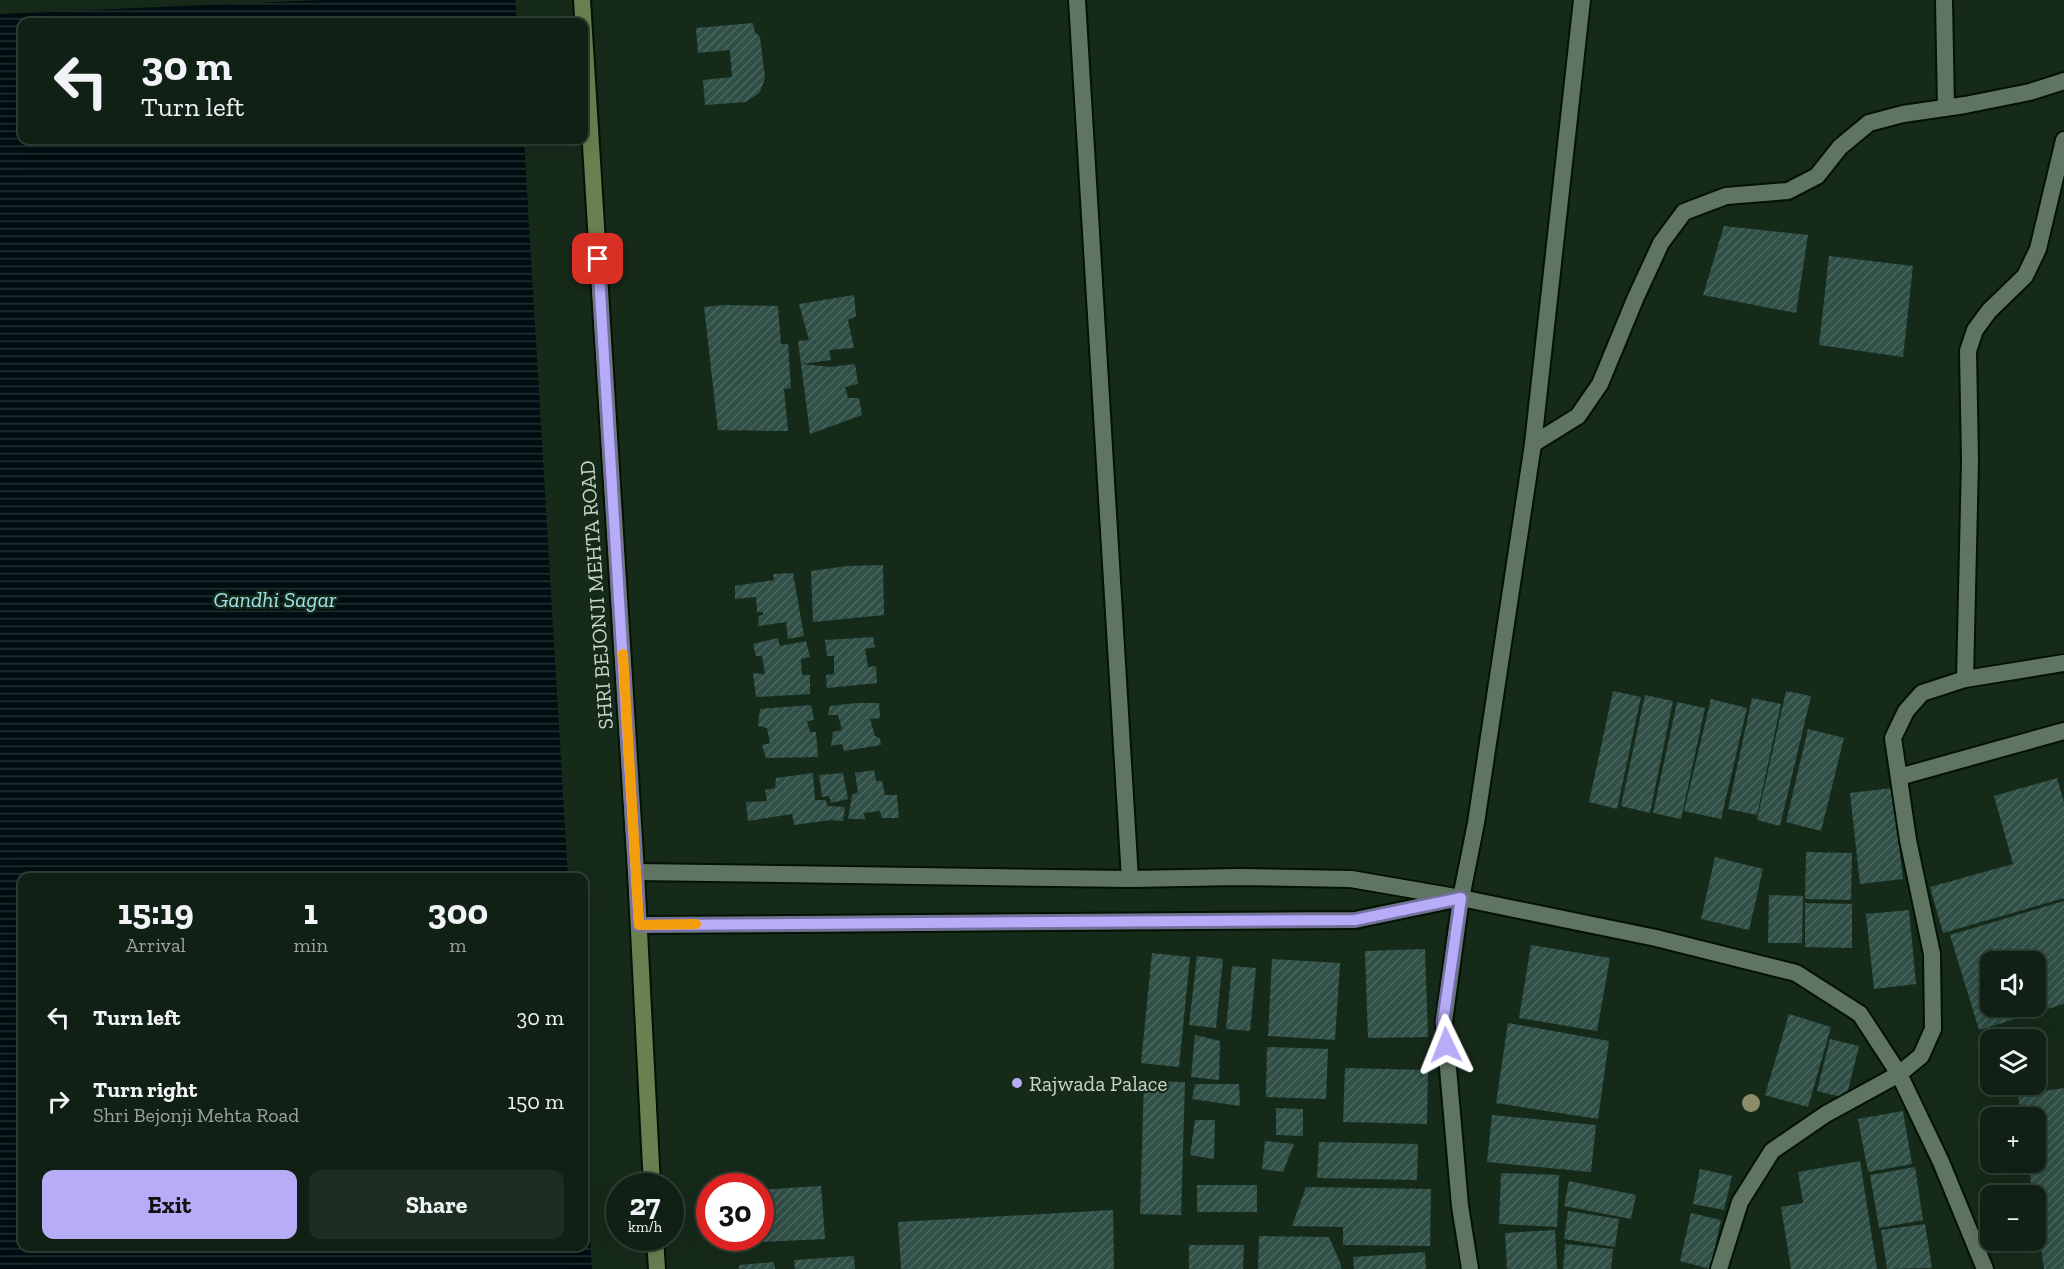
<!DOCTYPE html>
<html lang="en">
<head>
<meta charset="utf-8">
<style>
  :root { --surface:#102014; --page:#1e2d22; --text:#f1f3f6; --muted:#9ca3a0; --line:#303e34; --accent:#b6acf8 }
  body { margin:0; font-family:"Zilla Slab",serif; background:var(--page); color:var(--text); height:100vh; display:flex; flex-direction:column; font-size:22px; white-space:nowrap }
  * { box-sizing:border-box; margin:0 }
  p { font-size:20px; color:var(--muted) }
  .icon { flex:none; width:33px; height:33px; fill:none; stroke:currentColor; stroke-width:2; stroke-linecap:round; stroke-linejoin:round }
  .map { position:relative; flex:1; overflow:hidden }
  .panel { position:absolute; left:18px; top:873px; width:570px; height:378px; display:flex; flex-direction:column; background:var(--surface); border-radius:12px; box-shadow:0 6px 24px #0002,0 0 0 2px var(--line) }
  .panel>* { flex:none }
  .hud { position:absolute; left:18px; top:18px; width:570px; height:126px; border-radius:12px; box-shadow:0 6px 24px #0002,0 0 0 2px var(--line); background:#102014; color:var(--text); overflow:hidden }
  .controls { position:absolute; left:1980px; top:951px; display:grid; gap:12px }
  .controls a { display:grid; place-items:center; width:66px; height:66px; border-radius:12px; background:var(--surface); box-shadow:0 6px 24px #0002,0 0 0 2px var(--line); font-size:30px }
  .speed { position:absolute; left:606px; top:1173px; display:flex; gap:12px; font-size:30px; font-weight:700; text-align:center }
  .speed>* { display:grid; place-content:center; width:78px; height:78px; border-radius:50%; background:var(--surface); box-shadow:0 6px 24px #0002,0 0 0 2px var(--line); line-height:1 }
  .speed small { font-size:15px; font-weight:400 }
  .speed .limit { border:9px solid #d22; background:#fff; color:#111 }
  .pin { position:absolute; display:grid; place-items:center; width:51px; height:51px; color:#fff; margin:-26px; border-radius:12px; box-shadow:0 3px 9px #0006 }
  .me { position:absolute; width:66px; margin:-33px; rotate:358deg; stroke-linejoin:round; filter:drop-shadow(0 0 4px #0008) }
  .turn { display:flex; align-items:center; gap:21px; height:126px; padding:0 24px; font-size:27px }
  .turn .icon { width:78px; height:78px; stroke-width:2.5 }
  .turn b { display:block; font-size:42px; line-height:51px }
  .eta { display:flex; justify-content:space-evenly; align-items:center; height:102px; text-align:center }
  .eta b { font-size:36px; font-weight:700; line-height:42px }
  .action { display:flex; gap:12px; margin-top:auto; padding:12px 24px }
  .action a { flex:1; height:69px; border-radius:12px; background:var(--accent); color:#111; font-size:24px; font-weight:700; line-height:69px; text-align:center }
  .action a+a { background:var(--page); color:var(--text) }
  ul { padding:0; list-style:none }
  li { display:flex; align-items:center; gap:18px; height:84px; padding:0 24px }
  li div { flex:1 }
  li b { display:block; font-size:22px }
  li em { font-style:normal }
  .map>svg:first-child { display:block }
  .water { fill:url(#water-rules) }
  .building { fill:url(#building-hatch); fill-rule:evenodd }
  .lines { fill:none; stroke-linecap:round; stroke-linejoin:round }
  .minor-casing { stroke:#021205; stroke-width:20 }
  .secondary-casing { stroke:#021205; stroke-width:20 }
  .minor { stroke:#5f7562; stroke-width:16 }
  .secondary { stroke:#6a8051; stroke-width:16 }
  .tree { fill:#8d8c68 }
  .route-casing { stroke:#7670a1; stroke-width:15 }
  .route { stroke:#b6acf8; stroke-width:10 }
  .slow { stroke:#f59e0b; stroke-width:10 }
  .poi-dot { fill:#b6acf8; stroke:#162a1a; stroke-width:2 }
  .labels { text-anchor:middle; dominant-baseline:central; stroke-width:4.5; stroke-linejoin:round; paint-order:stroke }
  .street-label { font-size:21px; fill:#c9d5ca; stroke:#162a1a }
  .poi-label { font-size:21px; fill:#c9d5ca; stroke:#162a1a; text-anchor:start }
  .water-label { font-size:22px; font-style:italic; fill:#9ce2ea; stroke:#162a1a }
</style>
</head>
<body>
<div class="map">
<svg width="2064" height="1269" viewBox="0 0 2064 1269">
  <defs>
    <pattern id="water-rules" width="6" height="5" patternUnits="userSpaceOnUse" patternTransform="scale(1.5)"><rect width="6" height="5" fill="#000e11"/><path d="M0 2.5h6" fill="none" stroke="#243032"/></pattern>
    <pattern id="building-hatch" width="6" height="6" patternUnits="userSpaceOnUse" patternTransform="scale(1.5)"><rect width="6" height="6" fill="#2f4f47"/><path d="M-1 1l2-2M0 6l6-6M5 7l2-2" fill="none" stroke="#4c6760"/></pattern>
  </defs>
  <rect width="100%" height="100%" fill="#162a1a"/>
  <!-- water -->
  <path class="water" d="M320,0H515L517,22H22V140H524L568,877L22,878V1246H584V1134L592,1269H0V14Z"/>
  <!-- building -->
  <g class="building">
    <path d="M753,23L755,32L760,37L765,78L760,92L746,102L705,105L703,80L732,77L730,50L698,53L696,28Z"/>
    <path d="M1724,226L1808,235L1796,313L1703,295Z"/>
    <path d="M1829,256L1913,266L1903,357L1819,345Z"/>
    <path d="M854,295L856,316L848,320L854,348L829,350L831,360L802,364L830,367L855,364L858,384L845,387L848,398H859L862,415L810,434L798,341L809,340L799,304Z"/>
    <path d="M725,305L778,306L781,344H788L791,388L784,389L788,431L718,430L704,307Z"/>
    <path d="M883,565L884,615L813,622L811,571L847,566Z"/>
    <path d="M793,573L804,636L788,639L786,622L758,626L759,616L763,615V612H757L756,597L735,599V586L774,580L773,574Z"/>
    <path d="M873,637L875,647L865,649L868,667L876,666L877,683L827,688L826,675L834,674V656H827L825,640Z"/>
    <path d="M778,638L780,646L806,641L810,657L801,659L802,675H810V694L756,697L753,673L765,674L762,656H756L753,644Z"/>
    <path d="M1613,691L1641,697L1617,809L1589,802Z"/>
    <path d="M1786,691L1811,696L1780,826L1757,820Z"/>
    <path d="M1645,695L1673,701L1650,813L1621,806Z"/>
    <path d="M1752,698L1781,704L1757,815L1728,809Z"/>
    <path d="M1711,699L1747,708L1721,819L1684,811Z"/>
    <path d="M1677,702L1705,708L1681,819L1653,813Z"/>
    <path d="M857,703H879L880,718L870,719L875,736L880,738L881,745L844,751L842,744L831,746L833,732L842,730L838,715H828L830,706Z"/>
    <path d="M811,705L814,720L807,721L810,732H816L818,757L766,758L762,745L770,743L767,728L758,726L760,709Z"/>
    <path d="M1808,729L1844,738L1821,831L1786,822Z"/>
    <path d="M874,770L876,781H882L885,795H897L899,818H882L880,811L864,813L865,819H848L852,795L858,792L855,773Z"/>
    <path d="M813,773L815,800H826L827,806L845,807L843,821L831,820L794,825L792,814L748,821L746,802L767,801L765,790L775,788L776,778Z"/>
    <path d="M843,773L848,799L831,803L829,796L822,797L819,775Z"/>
    <path d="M2057,778L2064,802V898L1943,933L1930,887L2013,864L1994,796Z"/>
    <path d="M1892,788L1903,879L1860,884L1850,793Z"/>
    <path d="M1806,852L1852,853L1851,900L1805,899Z"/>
    <path d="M1715,857L1763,869L1749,930L1701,919Z"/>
    <path d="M1769,895L1803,896L1802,943H1768Z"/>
    <path d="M2064,901V1004L1979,1030L1950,935ZM1990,962H2036V1006H1990Z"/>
    <path d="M1805,903L1852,904V948L1805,947Z"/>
    <path d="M1909,910L1916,984L1874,989L1866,914Z"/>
    <path d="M1531,945L1610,958L1597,1031L1519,1018Z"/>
    <path d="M1425,949L1428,1037L1368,1038L1365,951Z"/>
    <path d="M1152,953L1190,957L1179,1067L1141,1063Z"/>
    <path d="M1197,956L1223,959L1216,1028L1189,1025Z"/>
    <path d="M1272,959L1340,963L1335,1040L1268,1036Z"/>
    <path d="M1232,966L1256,968L1250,1031L1226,1029Z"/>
    <path d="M1789,1014L1831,1027L1808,1107L1765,1095Z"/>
    <path d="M1508,1023L1609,1041L1598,1119L1496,1103Z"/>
    <path d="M1195,1035L1220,1041L1219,1080L1191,1077Z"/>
    <path d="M1830,1039L1859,1046L1846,1098L1817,1091Z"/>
    <path d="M1267,1047L1328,1049L1326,1099L1266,1097Z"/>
    <path d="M1345,1068L1428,1070L1427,1124L1343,1122Z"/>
    <path d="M1144,1081L1185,1082L1181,1215L1140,1214Z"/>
    <path d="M1195,1084H1239L1240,1106L1192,1099Z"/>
    <path d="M2064,1088V1269H2044L2036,1213V1196H2033L2028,1162H2036V1118H2021L2018,1095Z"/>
    <path d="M1276,1108L1303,1109V1136L1276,1135Z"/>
    <path d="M1903,1111L1912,1164L1868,1172L1858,1119Z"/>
    <path d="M1492,1115L1596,1125L1591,1172L1487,1162Z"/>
    <path d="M1195,1120H1215L1214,1159L1190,1155Z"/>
    <path d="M1265,1141L1294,1144L1283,1172L1262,1169Z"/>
    <path d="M1319,1142L1418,1144L1417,1180L1317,1178Z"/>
    <path d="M1860,1161L1877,1269H1791L1781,1207L1803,1203L1798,1172Z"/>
    <path d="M1915,1167L1923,1220L1879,1228L1870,1175Z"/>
    <path d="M1700,1169L1732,1176L1724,1210L1693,1204Z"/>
    <path d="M1501,1173L1559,1175L1557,1227L1499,1224Z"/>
    <path d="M1569,1181L1636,1195L1631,1219L1564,1206Z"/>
    <rect x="1197" y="1185" width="60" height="27"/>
    <path d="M821,1186L825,1239L723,1244V1238H760V1190Z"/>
    <path d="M1306,1187L1431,1189L1430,1246L1343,1245V1227L1292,1226Z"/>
    <path d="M1113,1210L1114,1269H901L898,1222Z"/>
    <path d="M1568,1211L1619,1219L1615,1247L1564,1239Z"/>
    <path d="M1691,1213L1721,1220L1710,1269L1680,1261Z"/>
    <path d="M1925,1224L1932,1268L1887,1269L1881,1230Z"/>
    <path d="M1555,1230L1557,1269H1507L1505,1233Z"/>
    <path d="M1259,1236L1329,1237L1341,1265V1269H1258Z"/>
    <path d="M1565,1244L1613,1249L1611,1269H1563Z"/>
    <path d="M1189,1245H1244L1243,1269H1189Z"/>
    <path d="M1425,1252L1426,1269H1354L1353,1257Z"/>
    <path d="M854,1256L855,1269H795L794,1260Z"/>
    <path d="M774,1262L775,1269H739V1265Z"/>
  </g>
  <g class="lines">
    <defs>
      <g id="minor">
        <path d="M1077,0L1130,879"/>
        <path d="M1944,0L1946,108"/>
        <path d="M1533,444L1578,416L1600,384L1636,297L1661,243L1684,212L1726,196L1788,191L1817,176L1840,147L1869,123L1903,114L1965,105L2030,92L2064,81"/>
        <path d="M1965,679L1970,461L1968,351L1975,330L1989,311L2025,276L2038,249L2064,140"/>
        <path d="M1899,777L2064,731"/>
        <path d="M636,872L1130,879L1239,877L1351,879L1461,898L1656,938L1796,973L1860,1014L1899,1074L1941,1162L1985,1269"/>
        <path d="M639,925L1355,920L1451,900"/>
        <path d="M1470,1269L1460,1206L1444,1022L1461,898L1476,823L1533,444L1582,0"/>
        <path d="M1719,1269L1740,1202L1772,1151L1826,1114L1899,1074L1921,1056L1933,1029L1932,954L1908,840L1893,738L1906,711L1922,693L1965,679L2064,663"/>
      </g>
      <g id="secondary">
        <path d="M582,0L636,872L652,1186"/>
        <path d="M655,1238L657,1269"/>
      </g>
    </defs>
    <!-- minor casing -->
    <use href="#minor" class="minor-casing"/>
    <!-- secondary casing -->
    <use href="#secondary" class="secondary-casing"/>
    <!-- minor -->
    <use href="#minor" class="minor"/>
    <!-- secondary -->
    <use href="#secondary" class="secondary"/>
  </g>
  <!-- trees -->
  <circle class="tree" cx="1751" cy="1103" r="9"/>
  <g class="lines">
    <defs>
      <path id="route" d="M598,259L639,925L1355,920L1461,898L1443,1022L1446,1045"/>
    </defs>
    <!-- route casing -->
    <use href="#route" class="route-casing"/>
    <!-- route -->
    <use href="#route" class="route"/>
    <!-- slow -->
    <path class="slow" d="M623,654L639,925L696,924"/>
  </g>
  <!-- markers -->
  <circle class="poi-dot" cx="1017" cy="1083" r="6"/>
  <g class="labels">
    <!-- street labels -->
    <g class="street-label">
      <text transform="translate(596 595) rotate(-94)">SHRI BEJONJI MEHTA ROAD</text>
    </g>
    <!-- poi labels -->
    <g class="poi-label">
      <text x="1029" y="1083">Rajwada Palace</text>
    </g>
    <!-- water labels -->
    <g class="water-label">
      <text x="275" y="599">Gandhi Sagar</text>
    </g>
  </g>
</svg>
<div class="controls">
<a><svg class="icon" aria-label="sound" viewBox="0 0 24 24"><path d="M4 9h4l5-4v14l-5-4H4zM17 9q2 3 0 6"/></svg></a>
<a><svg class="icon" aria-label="layers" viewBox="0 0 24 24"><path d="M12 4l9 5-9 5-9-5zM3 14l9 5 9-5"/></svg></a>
<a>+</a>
<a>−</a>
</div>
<div class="speed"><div>27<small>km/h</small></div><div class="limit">30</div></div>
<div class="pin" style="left:598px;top:259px;background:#d93025"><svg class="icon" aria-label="arrive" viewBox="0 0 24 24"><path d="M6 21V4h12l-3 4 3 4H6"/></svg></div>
<svg class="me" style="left:1446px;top:1045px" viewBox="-20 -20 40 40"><path d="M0-17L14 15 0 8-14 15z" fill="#b6acf8" stroke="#fff" stroke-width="4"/></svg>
<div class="hud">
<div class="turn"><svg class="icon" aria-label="left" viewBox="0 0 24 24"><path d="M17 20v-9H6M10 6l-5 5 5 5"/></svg><div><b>30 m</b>Turn left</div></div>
</div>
<section class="panel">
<div class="eta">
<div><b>15:19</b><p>Arrival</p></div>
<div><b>1</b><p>min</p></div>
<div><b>300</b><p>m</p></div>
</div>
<ul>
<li><svg class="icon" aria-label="left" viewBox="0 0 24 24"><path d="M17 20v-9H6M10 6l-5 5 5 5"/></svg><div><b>Turn left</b></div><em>30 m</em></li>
<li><svg class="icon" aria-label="right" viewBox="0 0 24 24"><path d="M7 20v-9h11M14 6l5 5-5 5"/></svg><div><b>Turn right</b><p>Shri Bejonji Mehta Road</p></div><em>150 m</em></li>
</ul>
<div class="action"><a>Exit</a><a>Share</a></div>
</section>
</div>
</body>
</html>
